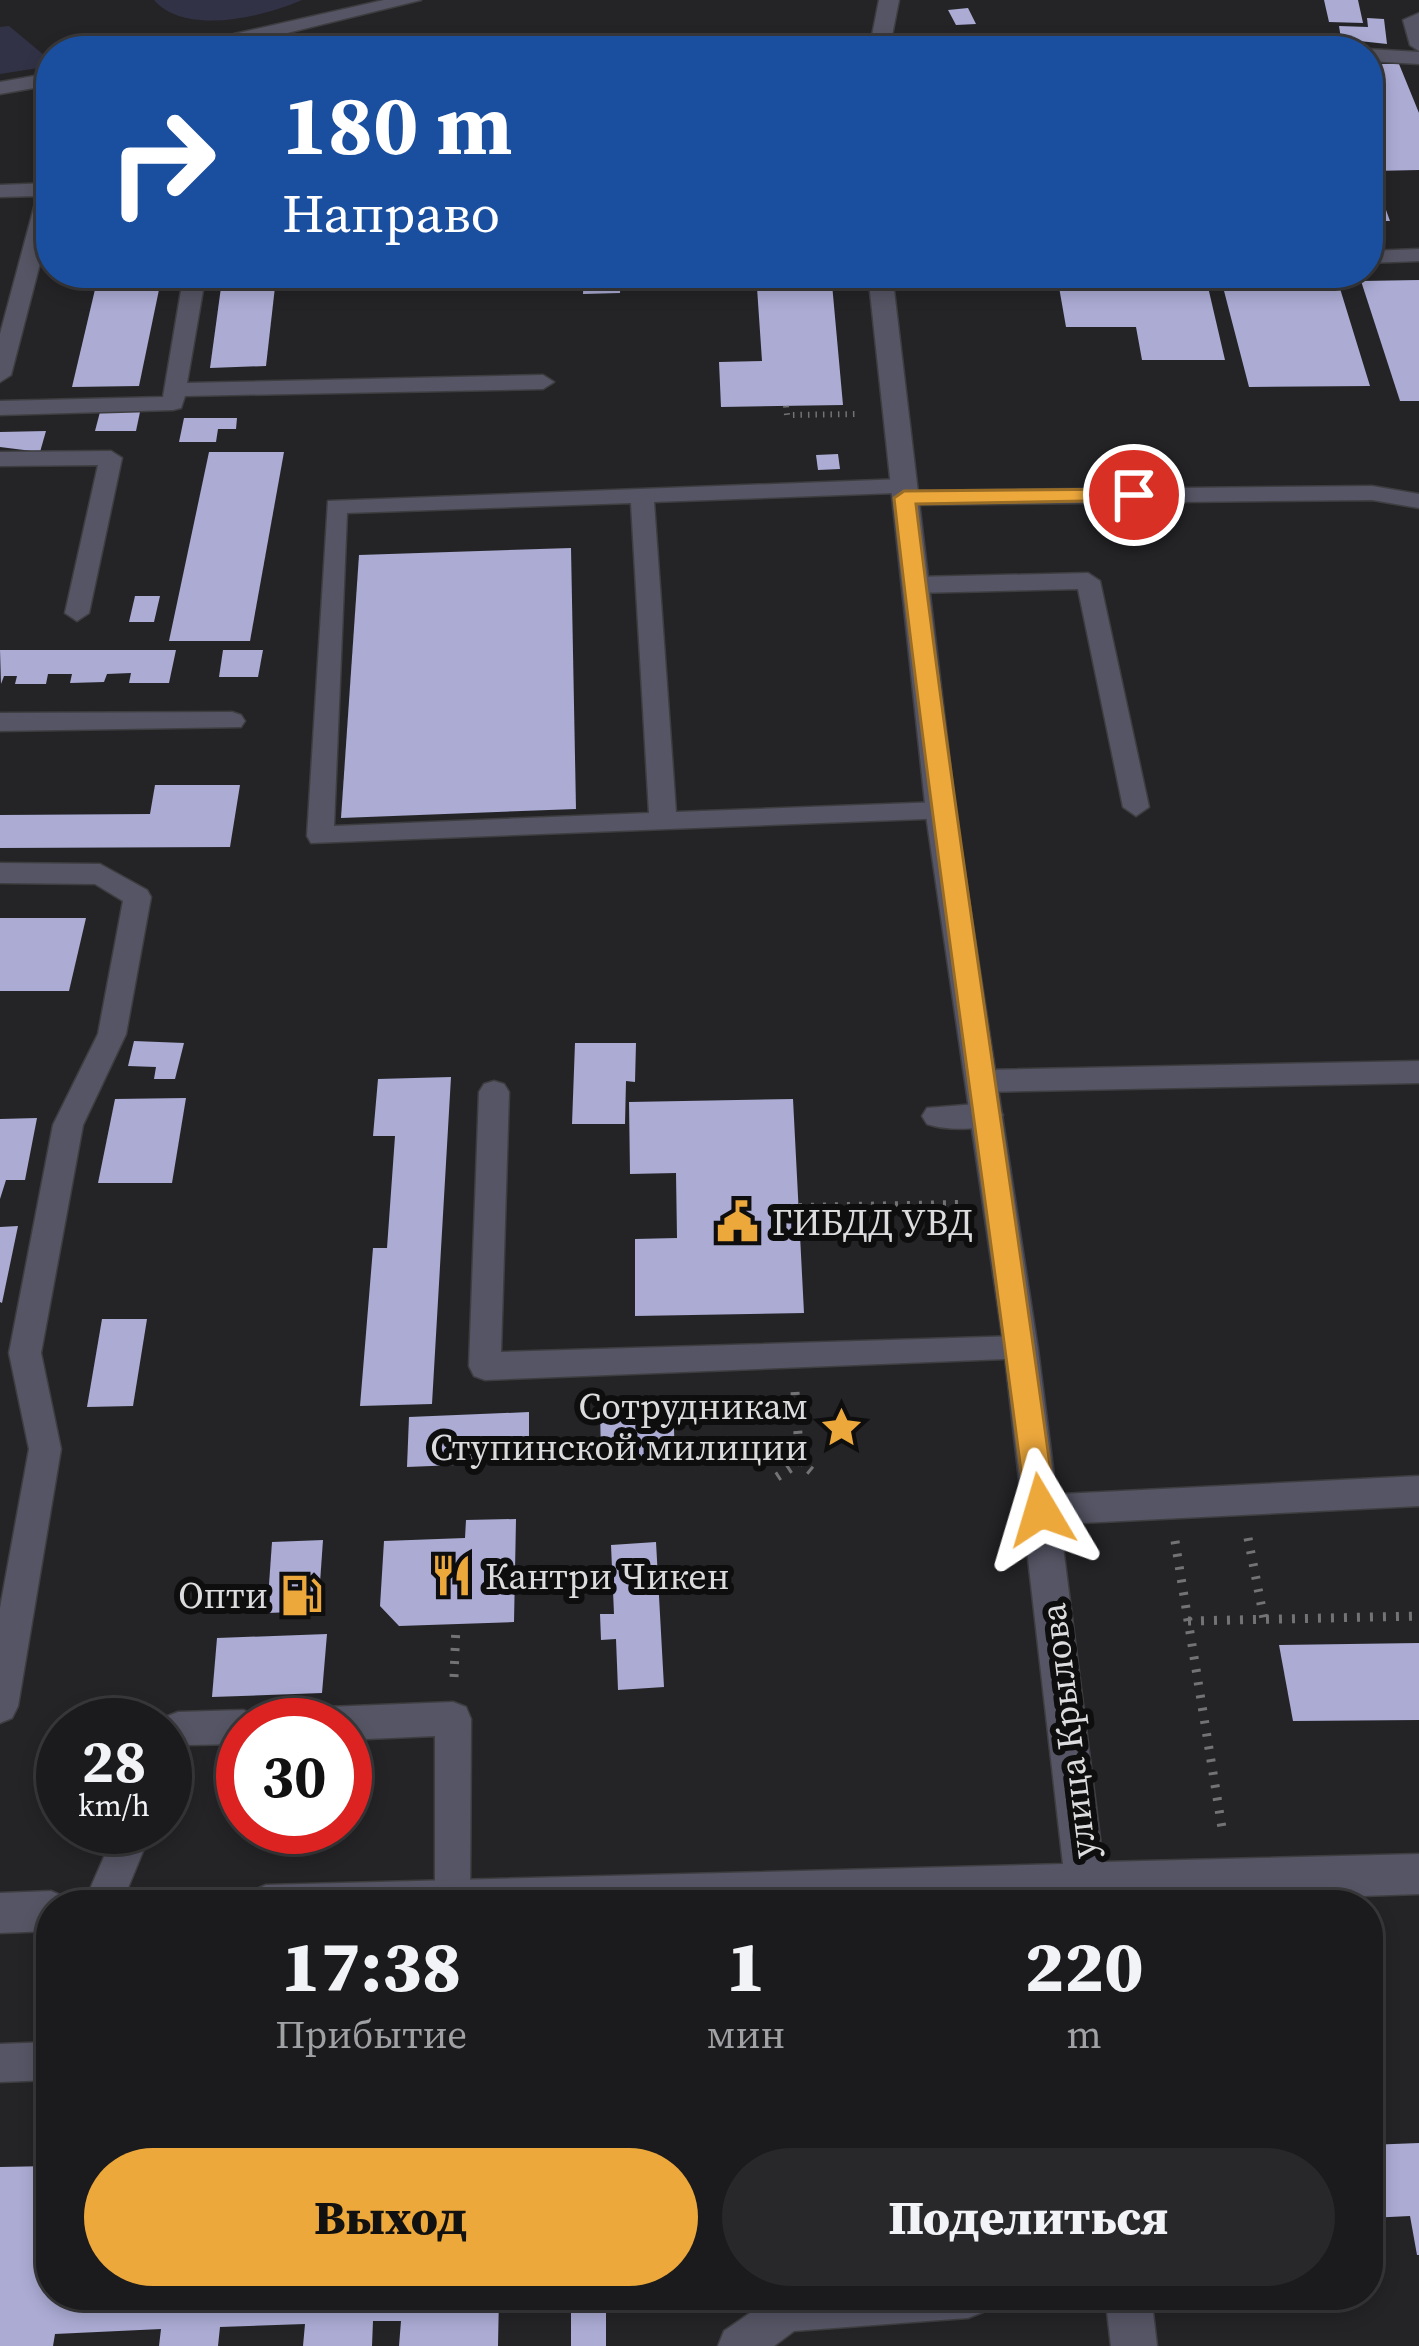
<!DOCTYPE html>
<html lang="ru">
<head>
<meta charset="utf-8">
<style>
  :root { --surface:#1b1b1d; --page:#28282a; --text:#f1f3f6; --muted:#a0a1a4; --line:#39393b; --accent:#eda83c }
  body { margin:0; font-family:"Source Serif 4",serif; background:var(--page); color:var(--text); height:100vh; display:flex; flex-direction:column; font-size:45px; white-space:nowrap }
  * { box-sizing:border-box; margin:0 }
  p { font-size:39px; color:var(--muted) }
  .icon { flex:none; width:66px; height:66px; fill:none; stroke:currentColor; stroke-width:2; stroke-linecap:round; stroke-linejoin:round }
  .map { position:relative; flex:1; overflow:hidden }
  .sheet { position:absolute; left:36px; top:1890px; width:1347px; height:420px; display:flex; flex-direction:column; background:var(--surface); border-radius:48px; box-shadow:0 6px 18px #0003,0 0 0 3px var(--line) }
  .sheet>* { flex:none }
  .guide { position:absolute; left:36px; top:36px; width:1347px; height:252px; border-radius:48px; box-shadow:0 6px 18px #0003,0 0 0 3px var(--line); background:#1a4fa0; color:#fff; overflow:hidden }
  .speed { position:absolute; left:36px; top:1698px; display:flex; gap:24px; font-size:60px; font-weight:700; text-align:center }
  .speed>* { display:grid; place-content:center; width:156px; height:156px; border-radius:50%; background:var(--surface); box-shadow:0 6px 18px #0003,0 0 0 3px var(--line); line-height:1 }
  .speed small { font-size:30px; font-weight:400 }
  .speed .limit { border:18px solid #d22; background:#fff; color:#111 }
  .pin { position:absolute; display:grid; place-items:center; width:102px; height:102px; color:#fff; margin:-51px; border:6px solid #fff; border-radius:50%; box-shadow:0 3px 12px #0007 }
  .me { position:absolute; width:132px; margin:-66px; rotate:353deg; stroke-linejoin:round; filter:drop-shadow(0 0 9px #0008) }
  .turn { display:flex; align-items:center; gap:42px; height:252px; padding:0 48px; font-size:54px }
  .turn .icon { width:156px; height:156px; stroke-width:2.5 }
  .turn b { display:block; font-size:84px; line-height:102px }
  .eta { display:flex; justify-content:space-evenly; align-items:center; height:204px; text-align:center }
  .eta b { font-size:72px; font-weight:800; line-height:84px }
  .cta { display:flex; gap:24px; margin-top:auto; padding:24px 48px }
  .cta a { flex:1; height:138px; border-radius:72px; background:var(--accent); color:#111; font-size:48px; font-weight:800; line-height:138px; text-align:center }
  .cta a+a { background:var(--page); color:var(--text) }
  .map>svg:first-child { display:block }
  .green { fill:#323247 }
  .building { fill:#ababd4 }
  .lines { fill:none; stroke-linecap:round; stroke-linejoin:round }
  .service-casing { stroke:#3e3e41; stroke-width:3 }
  .minor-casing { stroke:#3e3e41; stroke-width:3 }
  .tertiary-casing { stroke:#3e3e41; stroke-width:3 }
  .path-far2 { stroke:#737375; stroke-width:6; stroke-dasharray:1.5 6; stroke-linecap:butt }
  .path-far1 { stroke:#737375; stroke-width:8; stroke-dasharray:3 9; stroke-linecap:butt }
  .path { stroke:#737375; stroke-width:9; stroke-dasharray:3 10; stroke-linecap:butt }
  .service { fill:#555565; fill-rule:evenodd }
  .minor { fill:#555565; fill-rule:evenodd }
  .tertiary { fill:#555565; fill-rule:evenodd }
  .route { fill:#eda83c; stroke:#9a6d27; stroke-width:3 }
  .labels { text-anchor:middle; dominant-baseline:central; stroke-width:12; stroke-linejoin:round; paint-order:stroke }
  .poi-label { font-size:36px; fill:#dcdcde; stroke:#0e0e0f; text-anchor:start }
  .street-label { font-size:36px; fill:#dcdcde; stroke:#0e0e0f }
</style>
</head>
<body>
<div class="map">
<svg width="1419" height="2346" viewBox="0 0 1419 2346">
  <rect width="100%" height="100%" fill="#242427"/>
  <!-- green -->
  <g class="green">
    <path d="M154,0H302C263,17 185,36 154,0Z"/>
    <path d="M9,26L51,61V66L0,74V27Z"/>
  </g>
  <!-- building -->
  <g class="building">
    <path d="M1324,0H1358L1363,23L1329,22Z"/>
    <path d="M968,8L976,24L956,25L948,10Z"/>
    <path d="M1367,18L1384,19L1387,44L1341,39L1339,26L1368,27Z"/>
    <path d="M1368,64H1399L1419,113V170L1372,171L1390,221H1368Z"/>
    <path d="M584,273H621L620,293L583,294Z"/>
    <path d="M756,273H831L843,405L721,407L719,362L762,361Z"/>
    <path d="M1146,273H1220L1222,282H1338L1370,386L1249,387L1223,287H1208L1225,360H1142L1136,327H1066L1059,287L1149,286Z"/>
    <path d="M276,278L266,366L210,368L222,280Z"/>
    <path d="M161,280L139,386L72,387L97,281Z"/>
    <path d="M1419,280V401H1400L1361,281Z"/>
    <path d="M100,412H140L136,431H95Z"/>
    <path d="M184,418H237L236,429H218L216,442H179Z"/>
    <path d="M46,431L40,452L0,447V432Z"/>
    <path d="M209,452H284L250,641H169Z"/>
    <path d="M838,454L840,469L818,470L816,455Z"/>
    <path d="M571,548L576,809L341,818L359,555Z"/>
    <path d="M135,596H160L154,622H129Z"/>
    <path d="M0,650H176L169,683H129L131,673L107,674L104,682L70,683L72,674H48L46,684H15L17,676H4L1,684Z"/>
    <path d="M223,650H263L258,677H219Z"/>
    <path d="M155,785H240L230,847L0,848V815L150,814Z"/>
    <path d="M0,918H86L69,991H0Z"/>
    <path d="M134,1041L184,1043L175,1079H154L156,1067L128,1066Z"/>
    <path d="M575,1043H636L635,1082L626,1081L625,1124H572Z"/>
    <path d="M451,1077L432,1404L360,1406L373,1248H387L395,1136H373L378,1079Z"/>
    <path d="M186,1098L172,1183H98L115,1099Z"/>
    <path d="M793,1099L804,1313L635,1316V1239L677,1238L676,1173L630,1174L629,1102Z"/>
    <path d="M37,1118L25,1180H6L0,1199V1119Z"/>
    <path d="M18,1226L2,1303L0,1302V1227Z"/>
    <path d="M102,1319H147L133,1406L87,1407Z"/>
    <path d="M673,1405L675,1455L601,1458L600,1408Z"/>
    <path d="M529,1412V1462L407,1467L409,1417Z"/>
    <path d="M516,1519L514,1622L399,1626L380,1606L384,1541L465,1538L466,1520Z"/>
    <path d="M323,1540L318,1611L267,1613L272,1542Z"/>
    <path d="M656,1542L664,1687L618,1690L616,1639L601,1640L600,1614H614L611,1545Z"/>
    <path d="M327,1634L322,1693L212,1697L217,1638Z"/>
    <path d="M1419,1643V1720L1293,1721L1279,1645Z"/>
    <path d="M1368,2038H1370L1385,2114H1368Z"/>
    <path d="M1419,2143V2255H1417L1410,2216L1369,2218L1368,2145Z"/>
    <path d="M51,2166V2295H499L498,2346H399L401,2321H373L372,2346H303L305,2324L220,2327L218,2346H159L161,2329L55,2334L53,2346H0V2167Z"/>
    <rect x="571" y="2295" width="35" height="51"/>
  </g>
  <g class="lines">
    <defs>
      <g id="service">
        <path d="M1419,13V51L1410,45L1403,20Z"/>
        <path d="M1220,38L1314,45L1323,51H671L680,45H872L881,39Z"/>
        <path d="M1368,49L1419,52V64L1368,61V51H1361Z"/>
        <path d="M51,183V221L11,375L0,382V334L37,196L0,197V185Z"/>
        <path d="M1419,249V261L1368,263V251Z"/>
        <path d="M184,273H206L187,383L543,375L554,382L543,389L185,396L181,408L173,410L0,415V401L163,397Z"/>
        <path d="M111,451L122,458L89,613L77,621L65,613L98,465L0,466V452Z"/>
        <path d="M903,479L911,481L912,491L1372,486L1419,494V508L1372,500L904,505L896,503L895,493L654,502L676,812L941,802L950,804L954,811L950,818L311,843L307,836L328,501ZM631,503L649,813L334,826L347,513Z"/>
        <path d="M1088,573L1100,581L1149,807L1136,816L1123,807L1078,589L915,593L903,585L915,577Z"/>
        <path d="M232,712L241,715L245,721L241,727L0,731V713Z"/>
        <path d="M0,863L100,864L147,890L151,897L126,1034L83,1125L41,1353L61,1449L18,1706L12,1718L0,1723V1608L29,1449L9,1353L53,1125L98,1034L123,901L95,884L0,883Z"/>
        <path d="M1419,1061V1083L983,1092L973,1089L968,1081L973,1073L983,1070Z"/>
        <path d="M494,1081L504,1084L509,1092L501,1352L1021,1336L1032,1340L1037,1349L1032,1358L485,1380L474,1376L469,1366L479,1092L484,1084Z"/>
        <path d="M988,1103L998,1107L1003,1115L998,1123C978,1130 947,1131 927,1124L922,1116L927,1108Z"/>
        <path d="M1419,1476V1506L1041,1525L1029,1520L1024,1510L1029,1500L1041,1495Z"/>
        <path d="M453,1702L466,1707L471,1719L470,1900L467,1905H435V1736L345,1740V1725H283L288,1713L301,1708Z"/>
        <path d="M243,1710L256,1715L260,1725H243V1744L189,1745L178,1771L165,1776V1717L178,1712Z"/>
        <path d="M117,1827H153L121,1905H83Z"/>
        <path d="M51,2042V2080L0,2082V2044Z"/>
        <path d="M776,2295H988L989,2297L983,2312L968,2318L794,2331L774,2346H718L724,2331Z"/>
      </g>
      <g id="minor">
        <path d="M879,0H899L889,51H869Z"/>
        <path d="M868,273H892L957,822L1038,1349L1103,1862L1419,1854V1894L1108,1905H246L252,1891L266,1885L1063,1864L1004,1349L927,822Z"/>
        <path d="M51,1891L65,1897L69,1905H51V1931L0,1933V1893Z"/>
        <path d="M1105,2295H1151L1157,2346H1111Z"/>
      </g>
      <g id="tertiary">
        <path d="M384,0H421L214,51H176L186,45Z"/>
        <path d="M51,73V85L0,94V82Z"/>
      </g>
    </defs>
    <!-- service casing -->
    <use href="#service" class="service-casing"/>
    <!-- minor casing -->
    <use href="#minor" class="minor-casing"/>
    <!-- tertiary casing -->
    <use href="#tertiary" class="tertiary-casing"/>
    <!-- path-far2 -->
    <path class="path-far2" d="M786,406L787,415L857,414"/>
    <!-- path-far1 -->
    <path class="path-far1" d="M799,1207L958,1204"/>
    <!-- path -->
    <g class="path">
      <path d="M795,1392L800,1462"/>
      <path d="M777,1477L800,1462L817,1476"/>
      <path d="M1248,1538L1264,1619"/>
      <path d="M1175,1541L1223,1834"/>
      <path d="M1188,1621L1419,1616"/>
      <path d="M454,1677L456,1625"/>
    </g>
    <!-- service -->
    <use href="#service" class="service"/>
    <!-- minor -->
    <use href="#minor" class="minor"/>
    <!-- tertiary -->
    <use href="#tertiary" class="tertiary"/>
  </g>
  <!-- route -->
  <path class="route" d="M1134,489L1144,495L1141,500L916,504C957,841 1011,1175 1056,1510L1052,1520L1041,1524L1031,1520L1026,1510C983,1172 932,836 894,498L904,491Z"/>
  <!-- icons -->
  <defs>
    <symbol id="civic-bare" viewBox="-9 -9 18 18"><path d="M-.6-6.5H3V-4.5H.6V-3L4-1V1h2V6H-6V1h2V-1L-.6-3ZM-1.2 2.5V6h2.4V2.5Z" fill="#eda83c" stroke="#0e0e0f" stroke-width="2.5" paint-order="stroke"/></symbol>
    <symbol id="sight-bare" viewBox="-9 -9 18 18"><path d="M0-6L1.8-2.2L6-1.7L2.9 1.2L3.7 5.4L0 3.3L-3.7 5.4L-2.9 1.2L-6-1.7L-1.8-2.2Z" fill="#eda83c" stroke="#0e0e0f" stroke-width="2.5" paint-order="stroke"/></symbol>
    <symbol id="restaurant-bare" viewBox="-9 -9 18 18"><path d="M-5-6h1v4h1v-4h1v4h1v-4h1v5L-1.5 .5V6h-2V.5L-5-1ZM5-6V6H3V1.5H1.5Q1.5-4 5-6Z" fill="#eda83c" stroke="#0e0e0f" stroke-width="2.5" paint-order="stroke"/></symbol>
    <symbol id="fuel-bare" viewBox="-9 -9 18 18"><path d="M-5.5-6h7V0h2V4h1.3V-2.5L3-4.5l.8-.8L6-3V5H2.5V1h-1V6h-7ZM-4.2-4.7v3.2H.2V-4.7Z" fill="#eda83c" stroke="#0e0e0f" stroke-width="2.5" paint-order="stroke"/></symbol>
  </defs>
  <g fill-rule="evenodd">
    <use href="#civic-bare" x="708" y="1192" width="59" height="59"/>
    <use href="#sight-bare" x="812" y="1398" width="59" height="59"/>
    <use href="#restaurant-bare" x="422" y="1546" width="59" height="59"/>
    <use href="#fuel-bare" x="272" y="1566" width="59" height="59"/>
  </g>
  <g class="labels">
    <!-- poi labels -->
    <g class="poi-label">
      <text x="772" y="1222">ГИБДД УВД</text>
      <text x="808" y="1406" text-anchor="end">Сотрудникам<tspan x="808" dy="41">Ступинской милиции</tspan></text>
      <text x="485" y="1576">Кантри Чикен</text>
      <text x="268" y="1595" text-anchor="end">Опти</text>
    </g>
    <!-- street labels -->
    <g class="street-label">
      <text transform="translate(1068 1731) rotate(-97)">улица Крылова</text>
    </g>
  </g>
</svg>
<div class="speed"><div>28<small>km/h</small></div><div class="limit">30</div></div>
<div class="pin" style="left:1134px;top:495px;background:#d93025"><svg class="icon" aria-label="arrive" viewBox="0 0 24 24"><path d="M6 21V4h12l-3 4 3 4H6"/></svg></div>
<svg class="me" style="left:1041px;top:1510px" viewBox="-20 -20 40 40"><path d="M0-17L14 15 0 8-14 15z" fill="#eda83c" stroke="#fff" stroke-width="4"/></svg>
<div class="guide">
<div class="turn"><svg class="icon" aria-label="right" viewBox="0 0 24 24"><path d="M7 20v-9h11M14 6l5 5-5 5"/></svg><div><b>180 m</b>Направо</div></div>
</div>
<section class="sheet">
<div class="eta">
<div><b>17:38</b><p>Прибытие</p></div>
<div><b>1</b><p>мин</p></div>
<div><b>220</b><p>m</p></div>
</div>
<div class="cta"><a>Выход</a><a>Поделиться</a></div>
</section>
</div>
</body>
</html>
